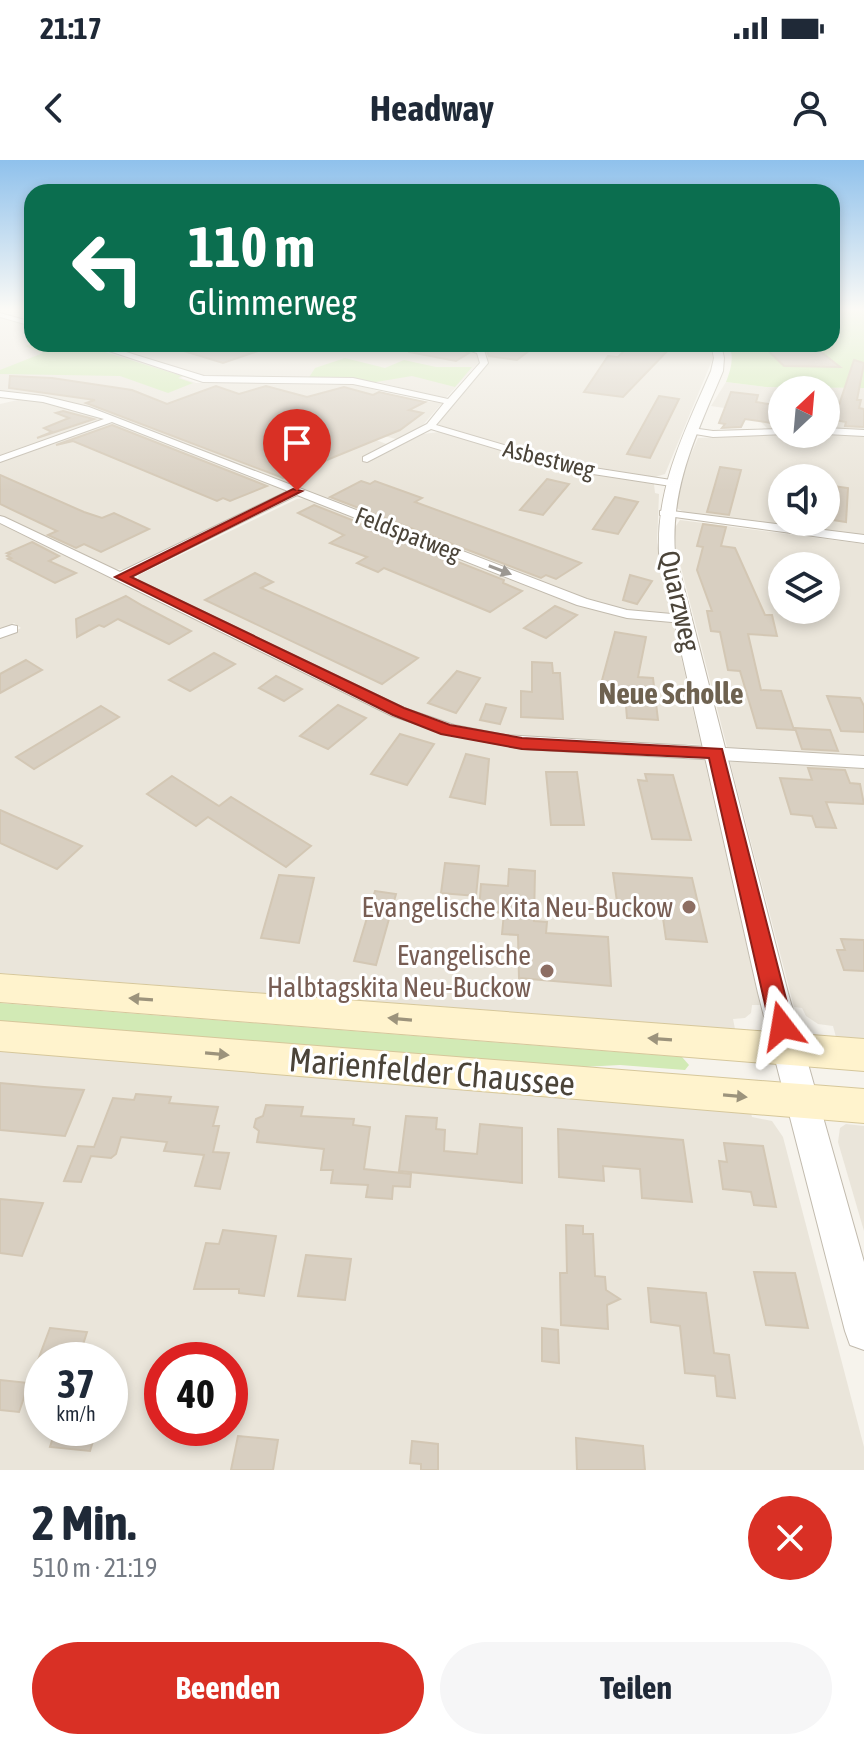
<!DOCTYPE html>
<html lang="de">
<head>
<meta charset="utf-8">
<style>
  :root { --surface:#fff; --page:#f6f6f7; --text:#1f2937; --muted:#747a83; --accent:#d93025 }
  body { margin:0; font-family:"Asap Condensed",sans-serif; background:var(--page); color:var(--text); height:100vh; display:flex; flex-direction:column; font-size:30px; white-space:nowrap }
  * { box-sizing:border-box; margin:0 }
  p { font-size:26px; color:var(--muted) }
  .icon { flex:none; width:44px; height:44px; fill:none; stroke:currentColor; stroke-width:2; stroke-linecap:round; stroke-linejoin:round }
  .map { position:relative; height:1310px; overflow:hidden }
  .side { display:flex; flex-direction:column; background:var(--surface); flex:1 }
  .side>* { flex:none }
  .top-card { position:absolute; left:24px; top:24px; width:816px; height:168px; border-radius:24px; box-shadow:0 4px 12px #0003; background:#0b6e4f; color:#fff; overflow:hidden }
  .needle { width:52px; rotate:26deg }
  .controls { position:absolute; left:768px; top:216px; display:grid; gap:16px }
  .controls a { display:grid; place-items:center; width:72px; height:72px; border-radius:50%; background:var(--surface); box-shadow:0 4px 12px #0003; font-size:40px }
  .speed { position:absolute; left:24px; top:1182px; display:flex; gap:16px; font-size:40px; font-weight:700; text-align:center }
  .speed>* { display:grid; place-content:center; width:104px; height:104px; border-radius:50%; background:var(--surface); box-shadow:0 4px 12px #0003; line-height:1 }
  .speed small { font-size:20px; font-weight:400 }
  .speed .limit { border:12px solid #d22; background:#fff; color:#111 }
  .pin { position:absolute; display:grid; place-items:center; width:68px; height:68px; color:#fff; margin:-82px -34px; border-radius:50% 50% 50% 0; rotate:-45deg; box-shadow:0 0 8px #0007 }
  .pin .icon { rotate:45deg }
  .me { position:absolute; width:88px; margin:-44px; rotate:346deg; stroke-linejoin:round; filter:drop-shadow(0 0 6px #0008) }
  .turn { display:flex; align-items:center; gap:28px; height:168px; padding:0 32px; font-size:36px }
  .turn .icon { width:104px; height:104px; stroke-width:2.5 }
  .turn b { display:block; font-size:56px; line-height:68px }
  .round { display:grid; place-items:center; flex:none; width:84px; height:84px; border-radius:42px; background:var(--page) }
  .summary { display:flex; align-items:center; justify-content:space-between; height:136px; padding:0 32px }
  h1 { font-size:48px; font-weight:700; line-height:60px }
  .cta { display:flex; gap:16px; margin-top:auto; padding:16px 32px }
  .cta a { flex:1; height:92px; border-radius:48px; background:var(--accent); color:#fff; font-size:32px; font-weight:700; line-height:92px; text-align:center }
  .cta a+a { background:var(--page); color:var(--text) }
  .status { display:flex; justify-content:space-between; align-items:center; height:56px; padding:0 40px; background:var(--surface); direction:ltr }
  .status svg { height:22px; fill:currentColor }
  header { display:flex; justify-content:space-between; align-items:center; height:104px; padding:0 32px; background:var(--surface); font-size:36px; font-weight:700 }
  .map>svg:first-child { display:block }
  .residential { fill:#eae5da; fill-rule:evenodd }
  .green { fill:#d2eab5 }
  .building { fill:#d8cfc1; stroke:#d3c7b4; stroke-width:2 }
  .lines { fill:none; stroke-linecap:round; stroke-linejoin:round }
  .minor-casing { stroke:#c2bbae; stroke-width:2 }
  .tertiary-casing { stroke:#c2bbae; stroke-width:2 }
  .secondary-casing { stroke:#d6c79b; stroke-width:2 }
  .minor { fill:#fff; fill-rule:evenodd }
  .tertiary { fill:#fff; fill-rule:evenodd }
  .secondary { fill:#fff3cd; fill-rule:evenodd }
  .oneway { fill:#9c9892 }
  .oneway2 { fill:#9c937c }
  .route { fill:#d93025; stroke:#8d1f18; stroke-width:2 }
  .education-dot { fill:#8d6e63; stroke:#fff; stroke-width:3 }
  .labels { text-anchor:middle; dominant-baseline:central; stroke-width:6; stroke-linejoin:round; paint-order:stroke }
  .far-street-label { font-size:24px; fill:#4b4439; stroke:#fff }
  .street-label { font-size:28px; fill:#4b4439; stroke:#fff }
  .education-label { font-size:28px; fill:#785e54; stroke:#fff; text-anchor:end }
  .neighbourhood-label { font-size:30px; font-weight:bold; fill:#6e6250; stroke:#fff }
  .near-street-label { font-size:34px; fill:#4b4439; stroke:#fff }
</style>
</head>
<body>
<div class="status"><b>21:17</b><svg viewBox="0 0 49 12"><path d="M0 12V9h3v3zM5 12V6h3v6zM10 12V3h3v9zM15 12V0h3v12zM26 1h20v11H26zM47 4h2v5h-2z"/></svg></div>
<header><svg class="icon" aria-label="back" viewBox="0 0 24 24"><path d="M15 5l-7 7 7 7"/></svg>Headway<svg class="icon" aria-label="person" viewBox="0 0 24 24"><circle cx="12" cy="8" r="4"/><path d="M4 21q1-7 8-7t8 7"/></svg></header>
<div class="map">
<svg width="864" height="1310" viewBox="0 0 864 1310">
  <rect width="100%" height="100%" fill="#f6f3ec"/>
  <!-- residential -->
  <g class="residential">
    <path d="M0,156L32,167V184H87L185,215L181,218L196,223L266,221L265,224L336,225L348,222L406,239L442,243L423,265L400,280L360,270L363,275L389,285L363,299L369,301L423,274L439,272L565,309L654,324L655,333L659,334L657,383L672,456L630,452L582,439L90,248L45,237L0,232Z"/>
    <path d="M97,184H365L354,189L358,191L375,184H447L473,191L479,195L480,201L445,239L375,221L204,217L149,200L150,198L138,197Z"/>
    <path d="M461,184H709L713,198L665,314L655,317L570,305L440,266L438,263L488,202L485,192Z"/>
    <path d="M726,222L765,227L864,228V271L826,269V230H782V270H769L751,252L711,246Z"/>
    <path d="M22,239L39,240L102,259L0,297V244Z"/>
    <path d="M117,263L284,328V333L123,409L112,410L0,356V300L106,264Z"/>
    <path d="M785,274L864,275V377L688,354L674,347L678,324L698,278ZM782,318H826V362H782Z"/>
    <path d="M310,338L573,441L673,461L701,585L688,584L674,589L537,581L469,571L412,552L137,422L139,415L297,339Z"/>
    <path d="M680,360L864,384V598L728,591L676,388L674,369ZM782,406H826V450H782Z"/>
    <path d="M0,363L397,556L437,571L498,585L704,598L760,845H752L751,853L745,858L733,859L735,869L0,813V479L21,468L14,463L0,470Z"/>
    <path d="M748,599L864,608V879L836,877L833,866L818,864L806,856L802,848L794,847L730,602H743Z"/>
    <path d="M0,888L750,949L752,957L772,961L783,977L864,1287V1310H0ZM42,1200H110V1268H42ZM162,1200H230V1268H162Z"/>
    <path d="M846,964L864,966V1071L838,982L840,968Z"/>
  </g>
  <!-- green -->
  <g class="green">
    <path d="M832,148H864V228L765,227L726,222C731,209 735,196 728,184H832Z"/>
    <path d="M33,184H79L182,216L178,218L193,223L168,233L120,216L0,214V210L43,193L25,186Z"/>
    <path d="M345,198L385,208L404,200L436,207H472L455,227L412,216L370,223L308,219L315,208Z"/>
    <path d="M0,843L682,897L689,905L685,910L620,905L563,908L0,866Z"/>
  </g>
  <!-- building -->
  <g class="building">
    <path d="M174,184H225L255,192L223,203L174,188Z"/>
    <path d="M410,184H447L469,193L456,201L409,192Z"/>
    <path d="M473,184H538L517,200L489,196L485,187Z"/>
    <path d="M641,184L672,186L623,237L584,232L608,196L618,197L630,185Z"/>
    <path d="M761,184H811L840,207L784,206Z"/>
    <path d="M854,200L864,203L857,240H861L859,248L864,249V267L845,266L846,262L834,260Z"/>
    <path d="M10,216L52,218L132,230L167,244L216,226L239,234L266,226L307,237L344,227L373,235L379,232L425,242L409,250L423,253L400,270L283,318L86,243L95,240L9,228Z"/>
    <path d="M731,232L758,235L756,242L775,245L772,263L745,259L741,267L722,268L725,264L719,263Z"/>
    <path d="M659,236L679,239L650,298L627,294Z"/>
    <path d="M63,251L94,259L37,278L52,272L44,268L69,258L56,253Z"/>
    <path d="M112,265L267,326L230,341L223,338L217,341L73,281L56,285Z"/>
    <path d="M720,307L741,310L729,355L707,352Z"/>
    <path d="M0,315L84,352L102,358L114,353L149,369L101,392L84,384L76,388L48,375L57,371L0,344Z"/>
    <path d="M547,319L569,324L543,355L520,350Z"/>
    <path d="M361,321L370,324L375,321L422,338L415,342L581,403L556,419L546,415L541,418L330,337Z"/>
    <path d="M826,325L848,328L846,362L826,359Z"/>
    <path d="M615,337L638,342L618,374L593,369Z"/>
    <path d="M314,345L504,420L503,423L522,431L490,452L384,408L378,412L357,403L367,397L330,383L344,375L298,353Z"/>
    <path d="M703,364L726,367L721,386L735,388L765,455H772L777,476L748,474L761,530L781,531L794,570L757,568L740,511L728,510L720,472L711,471L707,451H712L697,410L703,387L697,386Z"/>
    <path d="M32,382L59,396L49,401L76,413L55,423L8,399L11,398L7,396L10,394L7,393Z"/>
    <path d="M255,413L273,422L261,428L418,498L382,524L205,440Z"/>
    <path d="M630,415L652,421L637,444L623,440Z"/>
    <path d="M126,436L143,446L191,471L169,484L118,459L104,467L99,465L77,477L76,459Z"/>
    <path d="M555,446L577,455L546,478L524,468Z"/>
    <path d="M615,472L646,477L638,517L653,518L658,560L627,558L625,534L613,533L612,525L601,524Z"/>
    <path d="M214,493L235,504L190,531L169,520Z"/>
    <path d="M26,500L42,510L0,533V514Z"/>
    <path d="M532,502L552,503L553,513H560L563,559L521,557V531L532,532Z"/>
    <path d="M457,511L480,518L456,553L428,543Z"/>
    <path d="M276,516L302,529L284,541L259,528Z"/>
    <path d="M827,536L860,538L864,546V572L841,571Z"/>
    <path d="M486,544L506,548L500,564L480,560Z"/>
    <path d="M338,545L366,558L328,589L300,576Z"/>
    <path d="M101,546L119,557L34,609L16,597Z"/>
    <path d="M795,568L830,570L838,591L802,589Z"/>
    <path d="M400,574L434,584L407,625L371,614Z"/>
    <path d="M466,594L489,599L485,644L450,637Z"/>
    <path d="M808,608L845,610L850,623L860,624L864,644L826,642L836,668L816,667L812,656L791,654L780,618L812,620Z"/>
    <path d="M546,612H577L584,665H551Z"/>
    <path d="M645,614L673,615L691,680L652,679L638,620L647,621Z"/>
    <path d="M172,616L219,646L231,637L311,686L286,707L208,657L196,666L147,634Z"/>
    <path d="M0,650L82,686L57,709L0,683Z"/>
    <path d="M445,703L479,706L476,736L441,733Z"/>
    <path d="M509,709L535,711L534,761L547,762L546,773L608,777L611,826L519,818L518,775L502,774L504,753L479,751L481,724L508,726Z"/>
    <path d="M613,713L692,718L707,782L666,779L662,751L618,749Z"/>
    <path d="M279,715L314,718L299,783L261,778Z"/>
    <path d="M375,731L396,734L376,805L354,801Z"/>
    <path d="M841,779L864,780V811L844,810L837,790H845Z"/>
    <path d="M0,923L44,927L84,930L65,976L0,970Z"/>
    <path d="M136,934L171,937L169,943L218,947L213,966H219L213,992L229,993L220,1029L195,1026L204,995L164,991L167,982L121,977L116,994L111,998L91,996L81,1022L64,1021L78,986L94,987L113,938L134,940Z"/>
    <path d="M266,945L303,947L301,956L354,959L353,965L370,967L364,1009L411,1014L410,1027L393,1026L392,1039L366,1037L368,1025L331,1023L333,1010H321L324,989L257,982L259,971L254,967L256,959L263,956Z"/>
    <path d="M406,956L437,958L436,969L445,970L444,991L477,994L480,964L522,968V1023L399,1011Z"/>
    <path d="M558,969L683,980L692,1042L642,1038L640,1009L603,1006L604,1021L559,1017Z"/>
    <path d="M724,983L763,986L776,1047L754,1045L751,1032L723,1029L719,1001L727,1002Z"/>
    <path d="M0,1039L43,1043L22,1096L0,1093Z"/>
    <path d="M566,1065L583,1066V1074H593L595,1116L605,1117L606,1130L620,1139L607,1145L608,1169L561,1165L560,1113H567Z"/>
    <path d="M223,1070L276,1076L264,1136L239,1133V1129H194L206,1083L219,1084Z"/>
    <path d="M306,1095L351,1099L345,1140L298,1136Z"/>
    <path d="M754,1112L795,1113L808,1168L766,1165Z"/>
    <path d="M648,1128L706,1133L714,1193L729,1195L735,1238L717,1236L715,1216L685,1213L680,1166L651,1162Z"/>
    <path d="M50,1168L87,1172L78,1200H38Z"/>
    <path d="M542,1168L558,1170L559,1203L542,1201Z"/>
    <path d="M0,1220L29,1223L19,1252L0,1250Z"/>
    <path d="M56,1268H97L90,1291L50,1287Z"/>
    <path d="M238,1276L278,1280L273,1310H231Z"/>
    <path d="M576,1278L643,1286L645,1310H577Z"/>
    <path d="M412,1281L438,1284V1310H421V1304L410,1303Z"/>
  </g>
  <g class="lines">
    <defs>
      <g id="minor">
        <path d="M0,153L32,162V166L0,157Z"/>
        <path d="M88,184H100L204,216L353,218L448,239L480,203L477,193L450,184H462L484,190L488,203L436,265L568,304L671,320L676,323L671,326L567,310L431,269L367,302L363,301V297L427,264L444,243L353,224L203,222Z"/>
        <path d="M363,184H374L361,191L354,189Z"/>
        <path d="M0,231L43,236L89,247L587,439L627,450L683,455L690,459L683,463L627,458L577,445L297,335L131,417L404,548L454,565L505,575L864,596V608L523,589L451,575L392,556L0,363V356L4,357L120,412L288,331L112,262L0,302V296L104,259L43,242L0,237Z"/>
        <path d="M692,268L713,271L782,269V274H785L713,277L689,273V269Z"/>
        <path d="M826,268L864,270V276L826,274Z"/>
        <path d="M664,350L864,375V383L660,355V351Z"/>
        <path d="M12,465L17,466V472L0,478V469Z"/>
      </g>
      <path id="tertiary" d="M711,184H721L724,198L723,211C698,271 670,326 675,393L788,833L864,1102V1190L850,1185L845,1171L758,833L659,393C656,326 685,271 711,211L714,198Z"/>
      <g id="secondary">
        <path d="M0,814L864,879V911L0,842Z"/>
        <path d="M0,861L864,929V963L0,891Z"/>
      </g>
    </defs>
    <!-- minor casing -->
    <use href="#minor" class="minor-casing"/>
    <!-- tertiary casing -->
    <use href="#tertiary" class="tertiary-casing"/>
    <!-- secondary casing -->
    <use href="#secondary" class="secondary-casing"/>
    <!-- minor -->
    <use href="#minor" class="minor"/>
    <!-- tertiary -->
    <use href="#tertiary" class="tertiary"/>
    <!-- secondary -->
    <use href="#secondary" class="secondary"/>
  </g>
  <!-- one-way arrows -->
  <defs><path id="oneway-solid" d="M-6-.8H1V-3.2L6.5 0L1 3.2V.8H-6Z" transform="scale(2)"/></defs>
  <use class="oneway" href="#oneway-solid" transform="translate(500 410) rotate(21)"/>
  <g class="oneway2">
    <use href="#oneway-solid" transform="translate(141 839) rotate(-176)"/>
    <use href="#oneway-solid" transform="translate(400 859) rotate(-175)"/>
    <use href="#oneway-solid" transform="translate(660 879) rotate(-176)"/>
    <use href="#oneway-solid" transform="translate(217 894) rotate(5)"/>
    <use href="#oneway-solid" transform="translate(735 936) rotate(5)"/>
  </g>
  <!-- sky -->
  <linearGradient id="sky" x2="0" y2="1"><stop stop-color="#8fc1ec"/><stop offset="0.45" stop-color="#fbfaf6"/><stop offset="1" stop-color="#fbfaf6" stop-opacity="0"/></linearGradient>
  <rect width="864" height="331" fill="url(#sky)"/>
  <!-- route -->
  <path class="route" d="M293,329L302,331L131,417L404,548L450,565L522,578L722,589L793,866L790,873L782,876L774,873L770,866L709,598L522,589L441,574L393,555L115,417Z"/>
  <!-- markers -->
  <g class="education-dot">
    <circle cx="689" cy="747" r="8"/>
    <circle cx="547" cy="811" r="8"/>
  </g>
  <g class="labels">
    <!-- far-street labels -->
    <g class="far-street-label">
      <text transform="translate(549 299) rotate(14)">Asbestweg</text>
      <text transform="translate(408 374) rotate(21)">Feldspatweg</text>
    </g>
    <!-- street labels -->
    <g class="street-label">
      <text transform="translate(680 441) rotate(77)">Quarzweg</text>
    </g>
    <!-- education labels -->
    <g class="education-label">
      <text x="673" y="747">Evangelische Kita Neu-Buckow</text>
      <text x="531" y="795">Evangelische<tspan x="531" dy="32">Halbtagskita Neu-Buckow</tspan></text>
    </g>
    <!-- neighbourhood labels -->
    <g class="neighbourhood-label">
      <text x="671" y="533">Neue Scholle</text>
    </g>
    <!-- near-street labels -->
    <g class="near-street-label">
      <text transform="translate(432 911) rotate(5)">Marienfelder Chaussee</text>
    </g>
  </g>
</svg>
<div class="controls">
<a><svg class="needle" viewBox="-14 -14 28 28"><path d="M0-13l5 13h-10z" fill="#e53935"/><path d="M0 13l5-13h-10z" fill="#747a83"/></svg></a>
<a><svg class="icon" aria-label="sound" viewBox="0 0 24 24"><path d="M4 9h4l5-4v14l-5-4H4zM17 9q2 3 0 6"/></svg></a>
<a><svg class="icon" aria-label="layers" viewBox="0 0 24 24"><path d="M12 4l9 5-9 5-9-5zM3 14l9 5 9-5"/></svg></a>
</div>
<div class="speed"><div>37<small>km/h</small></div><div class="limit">40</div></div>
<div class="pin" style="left:297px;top:331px;background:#d93025"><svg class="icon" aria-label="arrive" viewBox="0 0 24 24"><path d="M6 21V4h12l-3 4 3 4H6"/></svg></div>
<svg class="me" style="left:782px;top:866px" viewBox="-20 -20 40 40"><path d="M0-17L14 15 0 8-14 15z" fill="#d93025" stroke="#fff" stroke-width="4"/></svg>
<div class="top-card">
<div class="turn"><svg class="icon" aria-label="left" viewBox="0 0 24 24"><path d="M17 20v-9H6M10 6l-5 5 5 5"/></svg><div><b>110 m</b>Glimmerweg</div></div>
</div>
</div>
<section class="side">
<div class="summary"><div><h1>2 Min.</h1><p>510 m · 21:19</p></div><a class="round" style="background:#d93025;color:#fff"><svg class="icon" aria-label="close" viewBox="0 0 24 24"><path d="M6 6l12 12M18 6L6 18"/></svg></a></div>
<div class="cta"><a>Beenden</a><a>Teilen</a></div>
</section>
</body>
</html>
